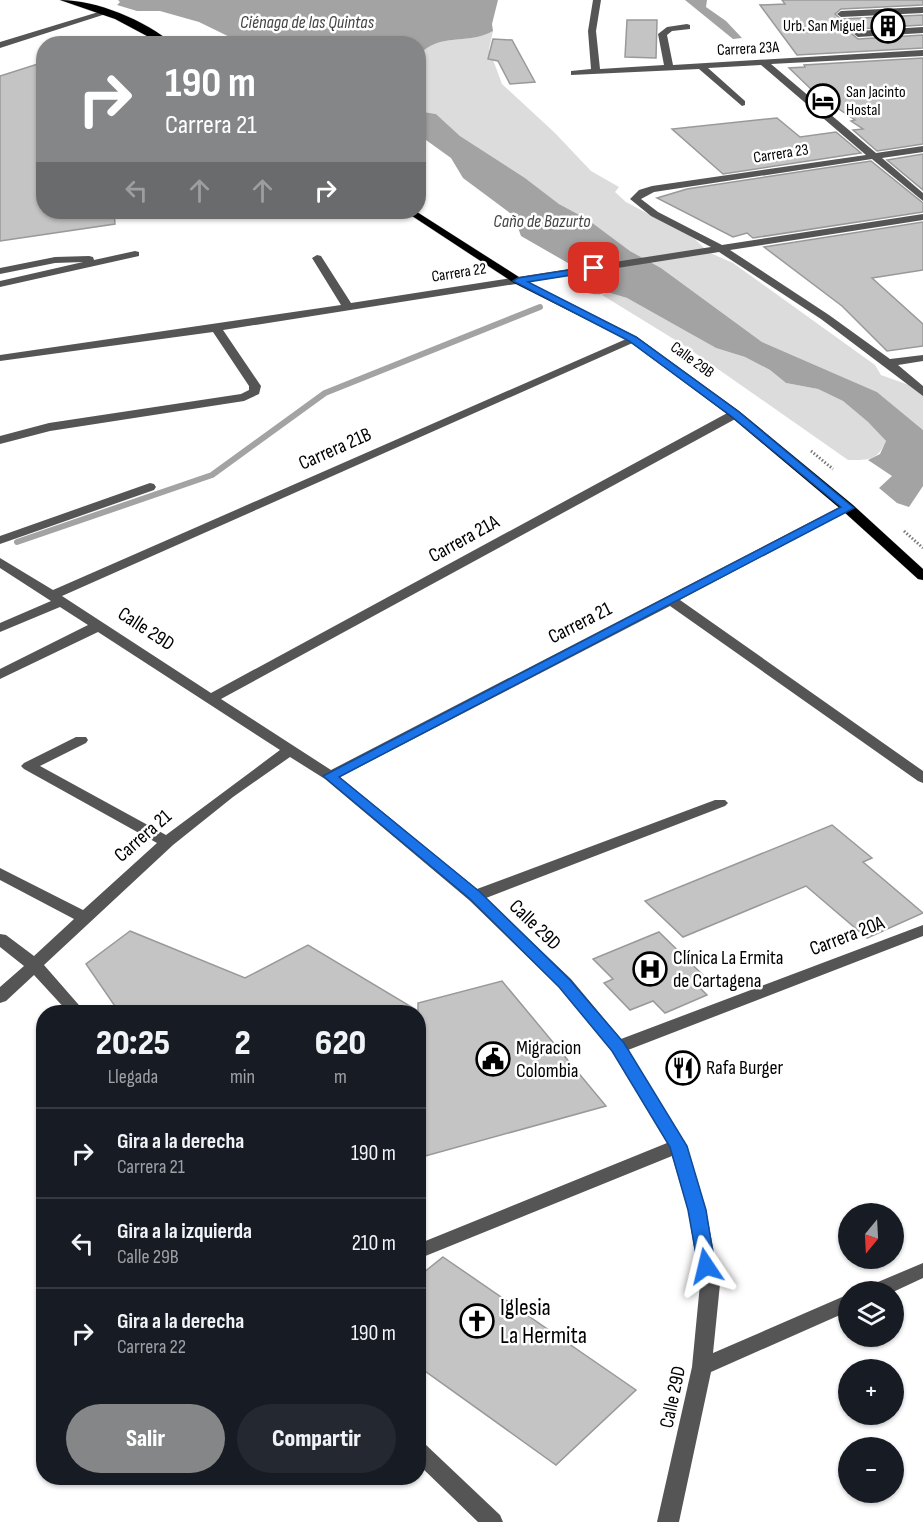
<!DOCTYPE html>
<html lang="es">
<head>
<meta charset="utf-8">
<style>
  :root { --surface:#171b24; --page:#242831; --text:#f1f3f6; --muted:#9ea1a6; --line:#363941; --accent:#858687 }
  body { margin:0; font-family:"Sofia Sans Condensed",sans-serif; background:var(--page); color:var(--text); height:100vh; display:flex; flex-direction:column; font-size:22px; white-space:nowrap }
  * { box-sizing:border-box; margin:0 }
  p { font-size:20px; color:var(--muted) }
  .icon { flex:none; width:33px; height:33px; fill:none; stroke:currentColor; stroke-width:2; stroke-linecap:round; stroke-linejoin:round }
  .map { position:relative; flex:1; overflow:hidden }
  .sheet { position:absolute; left:36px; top:1005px; width:390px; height:480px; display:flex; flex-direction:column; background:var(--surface); border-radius:24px; box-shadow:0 2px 4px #0004 }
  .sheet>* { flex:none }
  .banner { position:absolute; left:36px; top:36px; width:390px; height:183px; border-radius:24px; box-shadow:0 2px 4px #0004; background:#858687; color:#fff; overflow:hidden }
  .needle { width:39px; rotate:198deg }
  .buttons { position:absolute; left:838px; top:1203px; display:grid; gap:12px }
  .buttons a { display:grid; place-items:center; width:66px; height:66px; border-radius:50%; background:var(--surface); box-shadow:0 2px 4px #0004; font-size:30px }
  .pin { position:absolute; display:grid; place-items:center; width:51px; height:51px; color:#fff; margin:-26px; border-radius:12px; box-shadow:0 3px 9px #0006 }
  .me { position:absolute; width:66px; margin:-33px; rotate:350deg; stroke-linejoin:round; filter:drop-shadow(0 0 4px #0008) }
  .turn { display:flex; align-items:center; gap:21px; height:126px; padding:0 30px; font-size:27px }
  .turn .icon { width:78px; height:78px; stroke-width:2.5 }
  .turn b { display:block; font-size:42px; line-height:51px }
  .lanes { display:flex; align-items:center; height:57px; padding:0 30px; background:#0003; justify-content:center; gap:30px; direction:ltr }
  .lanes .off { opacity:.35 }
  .eta { display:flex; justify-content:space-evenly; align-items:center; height:102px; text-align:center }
  .eta b { font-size:36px; font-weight:800; line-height:42px }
  .primary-button { display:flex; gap:12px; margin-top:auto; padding:12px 30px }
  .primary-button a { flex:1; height:69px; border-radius:36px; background:var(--accent); color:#fff; font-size:24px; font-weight:800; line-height:69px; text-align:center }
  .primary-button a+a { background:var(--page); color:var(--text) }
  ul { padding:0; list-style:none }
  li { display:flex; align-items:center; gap:18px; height:90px; padding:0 30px; border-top:2px solid var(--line) }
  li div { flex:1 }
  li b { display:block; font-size:22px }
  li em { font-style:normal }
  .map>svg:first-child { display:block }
  .green { fill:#dcdcdc }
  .water { fill:#a3a3a3 }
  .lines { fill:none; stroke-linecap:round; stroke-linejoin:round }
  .stream { stroke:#a3a3a3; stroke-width:6 }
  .building { fill:#c4c4c4; stroke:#999; stroke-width:1.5 }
  .major-casing { stroke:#dbdbdb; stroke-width:1 }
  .path-far1 { stroke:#777; stroke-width:2; stroke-dasharray:1 2; stroke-linecap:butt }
  .path { stroke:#777; stroke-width:3; stroke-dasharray:1.5 2; stroke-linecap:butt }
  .minor { fill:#555; fill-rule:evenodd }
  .major { fill:#000; fill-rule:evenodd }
  .route { fill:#1a73e8; stroke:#114b97; stroke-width:1.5 }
  .labels { text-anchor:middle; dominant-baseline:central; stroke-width:5; stroke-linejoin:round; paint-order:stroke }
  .far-poi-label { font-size:16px; fill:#000; stroke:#fff; text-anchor:end }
  .far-street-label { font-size:16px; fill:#000; stroke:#fff }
  .far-water-label { font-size:18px; font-style:italic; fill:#444; stroke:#fff }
  .street-label { font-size:20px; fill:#000; stroke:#fff }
  .poi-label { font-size:20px; fill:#000; stroke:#fff; text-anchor:start }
  .near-poi-label { font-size:24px; fill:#000; stroke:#fff; text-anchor:start }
</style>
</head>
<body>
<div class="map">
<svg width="923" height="1522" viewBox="0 0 923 1522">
  <rect width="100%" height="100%" fill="#fff"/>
  <!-- green -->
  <g class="green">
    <path d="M493,31L489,49L502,84L555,133L591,171L619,187L615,192L626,202L695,239L708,252L733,263L875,365L881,375L923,390V430L877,392L762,342L661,268L630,251L587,219L559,204L525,178L460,136L436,114L419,111L418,55C439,32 470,45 493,31Z"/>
    <path d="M607,292L627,298L716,348L745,357L770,370L786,383L818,389L843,401L868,422L886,441C877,461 869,460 848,460L685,346L602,295Z"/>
  </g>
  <!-- water -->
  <g class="water">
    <path d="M118,0H498L492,24L493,31C470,45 439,32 419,55L418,44L242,43L199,22L160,11H137L117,5L120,2Z"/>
    <path d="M685,0H707L706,7L726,21L742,38L733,39Z"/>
    <path d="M418,111L436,114L460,136L525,178L559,204L587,219L630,251L661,268L762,342L877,392L923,430V486L909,507L897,503L879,488L892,476L868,460L880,454L886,441L868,422L843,401L818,389L786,383L770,370L745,357L716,348L627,298L607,292C598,297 585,293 576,289L594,278L521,236L514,216L463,178L451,158L419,135Z"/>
  </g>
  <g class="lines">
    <!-- stream -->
    <path class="stream" d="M17,542L212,475L325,393L540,307"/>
  </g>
  <!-- building -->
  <g class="building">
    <path d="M782,0H923V5L841,9L835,14L841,19L923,15V25L858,29L852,34L858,39L923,35V48L797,55L760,5L785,4Z"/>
    <path d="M627,20H657L656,58L625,57Z"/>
    <path d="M493,39L512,40L535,82L510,84L498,61L488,59Z"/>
    <path d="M923,58V144L877,151L853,130L863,129L851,121L855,120L815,93L789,68L805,67L804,65Z"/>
    <path d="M44,62V212H114L115,224L0,241V76Z"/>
    <path d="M777,118L800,137L836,132L861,153L723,174L672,129Z"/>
    <path d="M923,154V190L887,160Z"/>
    <path d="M871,161L923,203V212L753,238L747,233L733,237L657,198L687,189Z"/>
    <path d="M923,222V270L872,278L923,324V346L887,351L842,306L764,247Z"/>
    <path d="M832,825L872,858L863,862L923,913L867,938L806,886L683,937L645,901Z"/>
    <path d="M130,931L245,978L308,945L418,1011V1003L502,981L606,1106L418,1158V1012H119L86,964Z"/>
    <path d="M659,932L708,980L697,985L707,995L665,1013L653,1001L630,1010L604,983L613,979L593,959Z"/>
    <path d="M443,1257L636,1390L556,1465L418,1366V1277Z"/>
  </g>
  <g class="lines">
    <defs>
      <g id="major">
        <path d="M60,0C96,0 145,20 173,44H162L115,19Z"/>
        <path d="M406,212H417L522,279L637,337L739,411L853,505L923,569V580L918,579L843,511L731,417L629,341L514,283Z"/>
      </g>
    </defs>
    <!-- major casing -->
    <use href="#major" class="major-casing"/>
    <!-- path-far1 -->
    <path class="path-far1" d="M184,37L193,44"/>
    <!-- path -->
    <g class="path">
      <path d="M811,451L833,469"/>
      <path d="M904,531L923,548"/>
    </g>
    <!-- minor -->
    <g class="minor">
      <path d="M593,0H601L596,31L600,69L664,65L658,34L667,27L687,24L690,25V29L672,31L667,35L673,65L923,50V56L771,64L876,153L923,146V152L882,158L923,193V201L872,159L654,192L641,199L658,212L722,245L923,214V220L730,250L829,315L890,359L923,355V361L898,365L923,386V396L821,319L719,252L223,330L261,386L259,394L244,401L50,431L0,444V436L49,423L241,394L249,390V386L213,332L0,361V355L341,305L312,258L317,255L321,256L351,303L711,247L651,216L630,199L639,190L652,186L866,155L761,65L708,68L745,101V105L742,106L699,69L571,75V71L591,69L588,31Z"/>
      <path d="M923,7V13L841,17L837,14L841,11Z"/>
      <path d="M105,10L112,12L0,48V42Z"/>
      <path d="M923,27V33L858,37L854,34L858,31Z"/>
      <path d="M135,251L139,252V256L0,287V281L83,262L55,263L0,274V268L55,257L89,256L93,257L94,260Z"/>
      <path d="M633,336L637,337V341L62,596L211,693L731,411H739V417L221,699L331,770L843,505L848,504L854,508L680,600L923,771V783L918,781L670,606L340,777L477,889L715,800H725L728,803L725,806L486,898L571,979L621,1039L923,925V936L628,1050L687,1146L706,1210L720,1284L713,1353L849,1294V1311L711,1372L679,1522H657L692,1367L700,1284L688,1210L672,1156L418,1259V1244L667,1143L612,1051L559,987L469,900L325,779L290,757L233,797L173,845L44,965L85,1012H68L34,975L6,1001L0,1003V987L24,966L0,947V934L6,935L34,956L74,919L0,880V868L83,910L157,843L24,769L21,766L24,763L76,737H86L88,740L86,743L40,766L166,835L280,750L98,632L0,679V669L88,625L60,607L0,632V623L51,601L0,568V558L53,590Z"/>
      <path d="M150,483L154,484L156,487L154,490L0,544V536Z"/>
      <path d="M923,1263V1278L893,1292H863L866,1287Z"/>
      <path d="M418,1442L425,1444L500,1515L503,1522H478L418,1464Z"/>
    </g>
    <!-- major -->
    <use href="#major" class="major"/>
  </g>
  <!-- route -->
  <path class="route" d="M594,266L599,268L597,271L528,282L636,337L739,412L854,508L339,777L480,892L570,980L624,1043L687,1146L706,1210L715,1266L713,1270L706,1272L700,1270L698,1266L688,1210L670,1147L612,1051L559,987L470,899L323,776L841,507L731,416L629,341L513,281L518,278Z"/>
  <!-- icons -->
  <defs>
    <symbol id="building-ring" viewBox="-11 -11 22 22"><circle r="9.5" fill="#fff" stroke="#000" stroke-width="1.5"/><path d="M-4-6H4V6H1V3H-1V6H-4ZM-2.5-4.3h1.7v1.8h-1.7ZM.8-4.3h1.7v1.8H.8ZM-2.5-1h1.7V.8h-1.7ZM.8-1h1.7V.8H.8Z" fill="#000"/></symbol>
    <symbol id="hotel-ring" viewBox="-11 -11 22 22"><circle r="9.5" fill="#fff" stroke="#000" stroke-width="1.5"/><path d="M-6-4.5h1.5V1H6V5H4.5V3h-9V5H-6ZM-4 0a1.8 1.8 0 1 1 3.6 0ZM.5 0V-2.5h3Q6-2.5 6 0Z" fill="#000"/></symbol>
    <symbol id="hospital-ring" viewBox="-11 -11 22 22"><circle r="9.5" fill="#fff" stroke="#000" stroke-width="1.5"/><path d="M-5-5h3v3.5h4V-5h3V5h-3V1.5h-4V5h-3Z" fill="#000"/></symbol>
    <symbol id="civic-ring" viewBox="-11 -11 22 22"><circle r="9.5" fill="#fff" stroke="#000" stroke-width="1.5"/><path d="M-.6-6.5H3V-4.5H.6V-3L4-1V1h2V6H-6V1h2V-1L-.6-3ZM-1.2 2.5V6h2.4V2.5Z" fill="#000"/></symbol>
    <symbol id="restaurant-ring" viewBox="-11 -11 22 22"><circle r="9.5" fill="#fff" stroke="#000" stroke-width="1.5"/><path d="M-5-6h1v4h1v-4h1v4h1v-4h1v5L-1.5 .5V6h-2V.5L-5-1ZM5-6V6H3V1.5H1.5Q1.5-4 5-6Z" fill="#000"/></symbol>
    <symbol id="church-ring" viewBox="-11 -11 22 22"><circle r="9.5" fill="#fff" stroke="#000" stroke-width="1.5"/><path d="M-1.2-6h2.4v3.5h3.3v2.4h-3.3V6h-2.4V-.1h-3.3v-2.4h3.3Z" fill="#000"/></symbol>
  </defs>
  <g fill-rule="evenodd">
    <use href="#building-ring" x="869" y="7" width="38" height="38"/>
    <use href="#hotel-ring" x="804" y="82" width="38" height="38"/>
    <use href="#hospital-ring" x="631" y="950" width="38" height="38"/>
    <use href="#civic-ring" x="474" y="1040" width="38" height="38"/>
    <use href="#restaurant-ring" x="664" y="1049" width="38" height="38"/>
    <use href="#church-ring" x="458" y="1302" width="38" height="38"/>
  </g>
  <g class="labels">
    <!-- far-poi labels -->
    <g class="far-poi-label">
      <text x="865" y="26">Urb. San Miguel</text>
      <text x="846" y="92" text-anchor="start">San Jacinto<tspan x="846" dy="18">Hostal</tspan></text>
    </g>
    <!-- far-street labels -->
    <g class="far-street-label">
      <text transform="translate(748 49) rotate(-3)">Carrera 23A</text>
      <text transform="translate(781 154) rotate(-9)">Carrera 23</text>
      <text transform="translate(459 273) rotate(-9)">Carrera 22</text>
      <text transform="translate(692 360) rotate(36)">Calle 29B</text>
    </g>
    <!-- far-water labels -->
    <g class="far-water-label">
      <text x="307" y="22">Ciénaga de las Quintas</text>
      <text x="542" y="221">Caño de Bazurto</text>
    </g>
    <!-- street labels -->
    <g class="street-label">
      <text transform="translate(335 449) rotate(-24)">Carrera 21B</text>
      <text transform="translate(464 539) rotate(-29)">Carrera 21A</text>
      <text transform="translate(580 623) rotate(-27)">Carrera 21</text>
      <text transform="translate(146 629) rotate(33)">Calle 29D</text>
      <text transform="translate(143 836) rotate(-41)">Carrera 21</text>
      <text transform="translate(535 925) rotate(44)">Calle 29D</text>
      <text transform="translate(847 936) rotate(-21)">Carrera 20A</text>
      <text transform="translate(673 1397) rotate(-78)">Calle 29D</text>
    </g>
    <!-- poi labels -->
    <g class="poi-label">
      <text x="673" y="958">Clínica La Ermita<tspan x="673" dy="23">de Cartagena</tspan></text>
      <text x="516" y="1048">Migracion<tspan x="516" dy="23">Colombia</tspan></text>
      <text x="706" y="1068">Rafa Burger</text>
    </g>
    <!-- near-poi labels -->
    <g class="near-poi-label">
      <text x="500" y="1307">Iglesia<tspan x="500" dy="28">La Hermita</tspan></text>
    </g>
  </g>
</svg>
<div class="buttons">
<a><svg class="needle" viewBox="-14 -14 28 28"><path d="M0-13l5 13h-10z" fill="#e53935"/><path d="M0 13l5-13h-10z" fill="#9ea1a6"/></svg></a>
<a><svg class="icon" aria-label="layers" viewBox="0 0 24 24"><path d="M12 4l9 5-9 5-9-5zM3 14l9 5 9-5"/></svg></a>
<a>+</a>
<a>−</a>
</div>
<div class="pin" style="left:594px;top:268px;background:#d93025"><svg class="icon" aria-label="arrive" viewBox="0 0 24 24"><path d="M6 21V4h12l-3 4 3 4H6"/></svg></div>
<svg class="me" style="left:706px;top:1266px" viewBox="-20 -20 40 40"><path d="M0-17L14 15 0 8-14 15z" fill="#1a73e8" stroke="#fff" stroke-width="4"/></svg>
<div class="banner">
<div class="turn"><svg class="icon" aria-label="right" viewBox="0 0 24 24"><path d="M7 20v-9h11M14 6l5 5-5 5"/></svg><div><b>190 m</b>Carrera 21</div></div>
<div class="lanes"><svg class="icon off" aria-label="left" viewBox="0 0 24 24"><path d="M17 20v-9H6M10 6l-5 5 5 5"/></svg><svg class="icon off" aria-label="ahead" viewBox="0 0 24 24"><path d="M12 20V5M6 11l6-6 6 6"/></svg><svg class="icon off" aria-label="ahead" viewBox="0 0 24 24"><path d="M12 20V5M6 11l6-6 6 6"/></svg><svg class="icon" aria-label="right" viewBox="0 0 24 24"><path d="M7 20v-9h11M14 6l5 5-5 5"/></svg></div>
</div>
<section class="sheet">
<div class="eta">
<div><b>20:25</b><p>Llegada</p></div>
<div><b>2</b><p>min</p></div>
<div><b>620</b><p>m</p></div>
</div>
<ul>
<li><svg class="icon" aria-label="right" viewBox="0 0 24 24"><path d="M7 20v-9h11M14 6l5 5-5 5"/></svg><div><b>Gira a la derecha</b><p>Carrera 21</p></div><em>190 m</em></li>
<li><svg class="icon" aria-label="left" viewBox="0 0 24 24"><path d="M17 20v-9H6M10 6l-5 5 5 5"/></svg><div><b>Gira a la izquierda</b><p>Calle 29B</p></div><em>210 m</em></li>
<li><svg class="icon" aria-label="right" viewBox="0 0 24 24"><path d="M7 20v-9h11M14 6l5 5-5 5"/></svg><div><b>Gira a la derecha</b><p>Carrera 22</p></div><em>190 m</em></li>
</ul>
<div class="primary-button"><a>Salir</a><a>Compartir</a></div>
</section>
</div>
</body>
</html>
